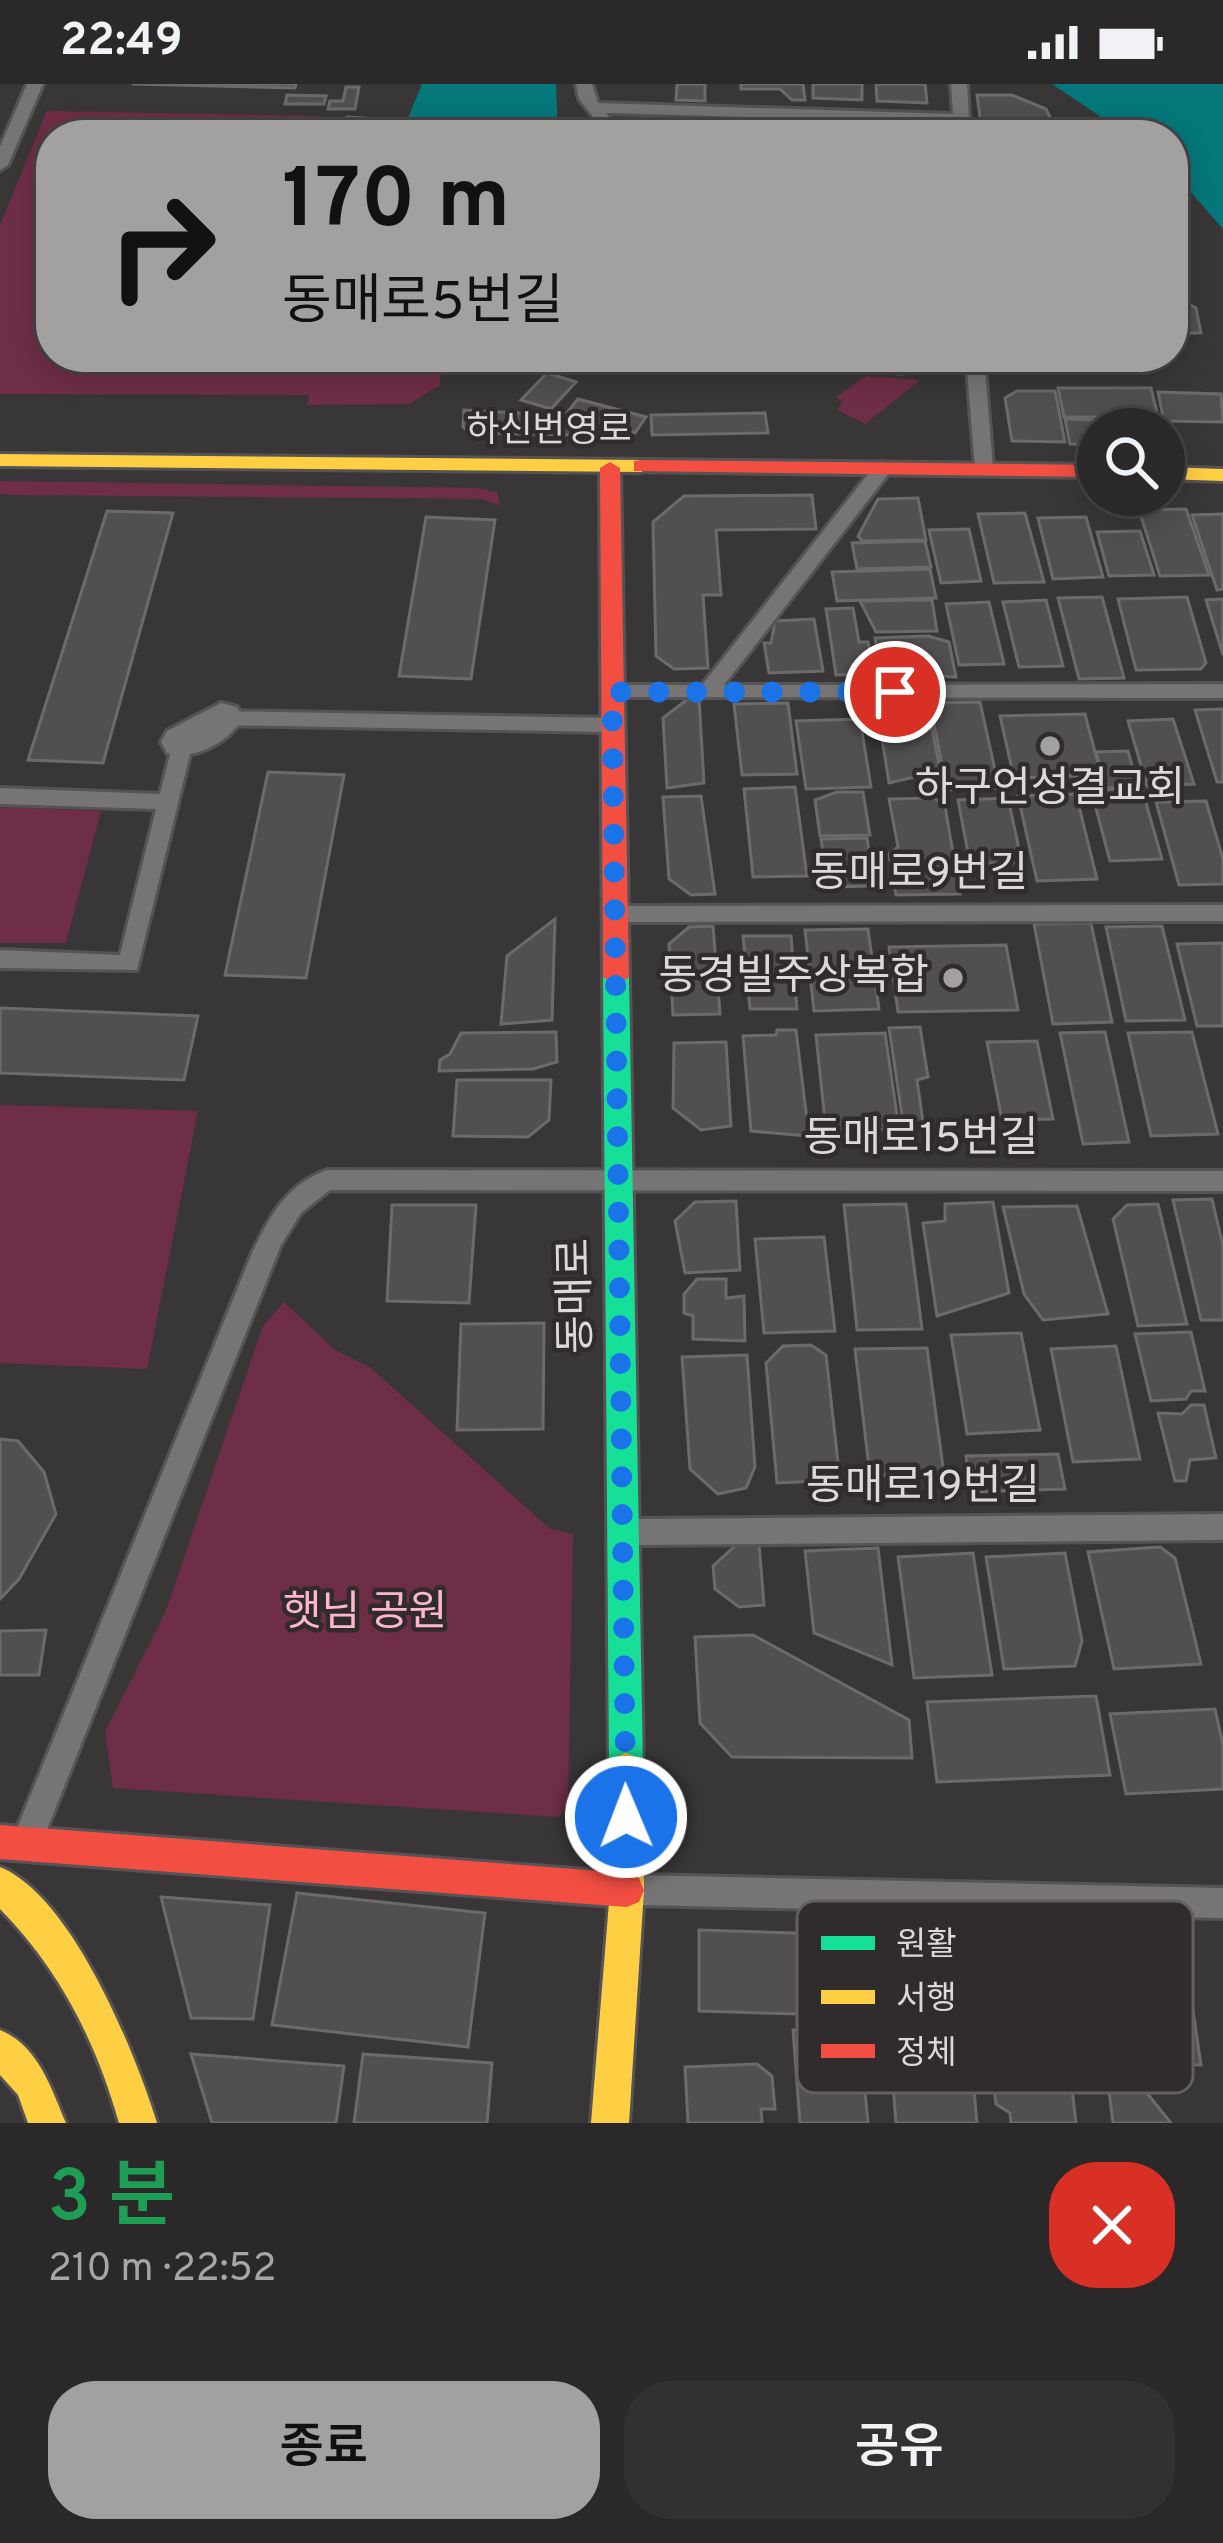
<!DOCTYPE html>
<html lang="ko">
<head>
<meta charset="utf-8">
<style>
  :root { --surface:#2b2829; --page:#333031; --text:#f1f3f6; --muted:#a6a6a8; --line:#474446; --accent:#a3a0a0 }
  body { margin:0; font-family:Overpass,"Noto Sans KR",sans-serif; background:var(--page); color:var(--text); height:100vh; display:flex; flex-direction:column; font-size:45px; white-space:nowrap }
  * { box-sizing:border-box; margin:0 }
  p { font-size:39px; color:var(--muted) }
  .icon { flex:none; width:66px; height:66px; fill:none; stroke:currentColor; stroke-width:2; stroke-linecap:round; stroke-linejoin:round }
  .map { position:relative; height:2039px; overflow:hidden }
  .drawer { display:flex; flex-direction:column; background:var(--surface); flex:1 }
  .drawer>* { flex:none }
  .top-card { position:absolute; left:36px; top:36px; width:1152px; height:252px; border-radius:48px; box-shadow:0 6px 30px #0003,0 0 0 3px var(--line); background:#a3a0a0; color:#111; overflow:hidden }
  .tools { position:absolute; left:1077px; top:324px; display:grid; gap:24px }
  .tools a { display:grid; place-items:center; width:108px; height:108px; border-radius:50%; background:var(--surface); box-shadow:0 6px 30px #0003,0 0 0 3px var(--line); font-size:60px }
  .pin { position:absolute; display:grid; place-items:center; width:102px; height:102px; color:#fff; margin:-51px; border:6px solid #fff; border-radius:50%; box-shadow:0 3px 12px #0007 }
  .me { position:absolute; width:132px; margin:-66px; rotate:359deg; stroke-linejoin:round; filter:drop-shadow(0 0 9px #0008) }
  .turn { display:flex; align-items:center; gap:42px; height:252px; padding:0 48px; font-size:54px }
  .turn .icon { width:156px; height:156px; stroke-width:2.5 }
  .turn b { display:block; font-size:84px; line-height:102px }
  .round { display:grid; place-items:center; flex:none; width:126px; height:126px; border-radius:48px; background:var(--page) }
  .summary { display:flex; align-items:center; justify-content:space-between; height:204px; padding:0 48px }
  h1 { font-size:72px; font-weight:600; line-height:90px; color:#1e9e55 }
  .button { display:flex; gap:24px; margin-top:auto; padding:24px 48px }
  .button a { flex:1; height:138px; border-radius:48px; background:var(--accent); color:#111; font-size:48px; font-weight:600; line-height:138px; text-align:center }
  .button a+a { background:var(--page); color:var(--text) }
  .status { display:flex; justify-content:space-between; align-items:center; height:84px; padding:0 60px; background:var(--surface); direction:ltr }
  .status svg { height:33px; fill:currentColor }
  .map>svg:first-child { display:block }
  .green { fill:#6f2e47 }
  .water { fill:#05787b }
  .building { fill:#524f50; stroke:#6c6a6b; stroke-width:3 }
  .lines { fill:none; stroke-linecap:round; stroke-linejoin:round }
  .lane-casing { stroke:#555354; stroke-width:6 }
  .street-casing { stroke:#555354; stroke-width:6 }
  .fast-casing { stroke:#555354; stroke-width:6 }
  .slow-casing { stroke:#555354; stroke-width:6 }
  .jam-casing { stroke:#555354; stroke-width:6 }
  .lane { fill:#767475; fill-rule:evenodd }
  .street { fill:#767475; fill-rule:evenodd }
  .fast { fill:#16e098; fill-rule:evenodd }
  .slow { fill:#ffcf43; fill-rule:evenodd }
  .jam { fill:#f24e42; fill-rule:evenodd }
  .route { stroke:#1a73e8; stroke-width:21; stroke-dasharray:0 37.8 }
  .poi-dot { fill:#a3a0a0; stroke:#302b2c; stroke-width:4.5 }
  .labels { text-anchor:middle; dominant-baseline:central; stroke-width:9; stroke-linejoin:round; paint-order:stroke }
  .far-street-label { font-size:36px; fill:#dcd9d9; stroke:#302b2c }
  .poi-label { font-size:42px; fill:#dcd9d9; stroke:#302b2c }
  .street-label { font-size:42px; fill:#dcd9d9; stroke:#302b2c }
  .park-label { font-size:42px; fill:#fdb6cc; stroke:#302b2c }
  .key { fill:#302b2c; stroke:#645f60; stroke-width:3 }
  .key-label { font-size:33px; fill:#dcd9d9 }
</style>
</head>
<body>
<div class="status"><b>22:49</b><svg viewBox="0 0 49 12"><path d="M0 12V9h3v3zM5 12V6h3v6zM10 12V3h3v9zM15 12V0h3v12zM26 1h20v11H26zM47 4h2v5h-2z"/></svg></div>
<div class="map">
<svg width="1223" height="2039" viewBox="0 0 1223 2039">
  <rect width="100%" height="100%" fill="#393637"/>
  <!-- green -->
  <g class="green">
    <path d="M47,27L318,32L316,51H51V273H415L432,292L418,273H430L441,285L440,301L409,320L307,321L309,311L0,310V141Z"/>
    <path d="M866,292L920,296L865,340L838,326L842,317L836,313Z"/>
    <path d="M0,397L477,404L497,408L500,422L483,415L11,411L0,410Z"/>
    <path d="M0,723L101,727L66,859H0Z"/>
    <path d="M0,1021L198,1027L147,1285L0,1279Z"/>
    <path d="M284,1218L335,1266L371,1284L550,1445L573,1450L568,1720L559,1733L113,1704L105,1648L165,1529L263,1242Z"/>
  </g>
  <!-- water -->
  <g class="water">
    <path d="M422,0H556L558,51H401Z"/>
    <path d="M1052,0H1223V145L1173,88V51H1128Z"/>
  </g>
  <!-- building -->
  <g class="building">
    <path d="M132,0H296L295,4Z"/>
    <path d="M677,0H705V17L676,16Z"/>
    <path d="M741,0H803L805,16H792L780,5H741Z"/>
    <path d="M813,0H862V16L813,14Z"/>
    <path d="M876,0H925L927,19L877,17Z"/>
    <path d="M346,3H359L355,25H328L330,17H343Z"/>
    <path d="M287,11L326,12L324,20H285Z"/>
    <path d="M977,11H1012L1046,25L1058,50L982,48Z"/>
    <path d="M723,30L888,37V51H721Z"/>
    <path d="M347,33L365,34L357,51H338Z"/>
    <path d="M1173,211L1196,224L1201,249H1173Z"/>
    <path d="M828,273H902L903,290L828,287Z"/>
    <path d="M547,289L576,298L551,325L521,316Z"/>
    <path d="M1058,304H1151L1158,333H1064Z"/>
    <path d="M1017,307H1055L1065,358L1012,357L1005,314Z"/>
    <path d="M1158,308L1221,310L1223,338L1164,337Z"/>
    <path d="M578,315L646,333L635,349L566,330Z"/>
    <path d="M464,326L535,330L542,339L569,342L577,351L471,349L463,343Z"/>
    <path d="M765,329L768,349L652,351L651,331Z"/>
    <path d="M1065,335L1099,336L1098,361L1070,360Z"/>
    <path d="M1122,335H1159L1161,345H1125Z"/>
    <path d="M812,411L816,445L716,446L721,511H703L708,584L674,585L656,572L653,438L684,412Z"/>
    <path d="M918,414L926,456L862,457L858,452L878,415Z"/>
    <path d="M1186,425L1209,491L1160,492L1139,426Z"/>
    <path d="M107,427L173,429L103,679L28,676Z"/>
    <path d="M1025,429L1044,498L994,499L978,430Z"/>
    <path d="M1223,430V505L1217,506L1192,431Z"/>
    <path d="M426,433L495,436L471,595L399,592Z"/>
    <path d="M1086,433L1103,493L1053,495L1038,434Z"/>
    <path d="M969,445L981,497L941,499L929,446Z"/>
    <path d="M1140,447L1154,491L1109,492L1097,448Z"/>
    <path d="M925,457L931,483L857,485L852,459Z"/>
    <path d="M930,485L936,514L837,517L832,488Z"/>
    <path d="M1102,513L1124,594L1079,595L1058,514Z"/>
    <path d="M1187,513L1206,579L1201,585L1136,586L1118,515Z"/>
    <path d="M1223,515V571L1206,516Z"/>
    <path d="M932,516L937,547L876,548L860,517Z"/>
    <path d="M1046,516L1063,582L1019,583L1003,518Z"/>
    <path d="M989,518L1004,580L959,581L946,520Z"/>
    <path d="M853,524L859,558H868L874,590L836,591L826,525Z"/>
    <path d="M814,535L823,587L769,589L764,559H771L775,537Z"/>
    <path d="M928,552L949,558L956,593L881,588L875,554Z"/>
    <path d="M689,614H699L704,699L667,704L663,634Z"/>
    <path d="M980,618L999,704L947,706L930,619Z"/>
    <path d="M788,619L797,690L742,691L734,620Z"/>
    <path d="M927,620L943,700L925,701L919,692L889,699L877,623H896L899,635H907L905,621Z"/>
    <path d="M1223,625V698H1217L1195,626Z"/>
    <path d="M1085,630L1101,691L1014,694L1000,632Z"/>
    <path d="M860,635L871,703L806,705L796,637Z"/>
    <path d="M1173,635L1194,700L1147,702L1128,637Z"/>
    <path d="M1128,667L1138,703L1106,704L1096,668Z"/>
    <path d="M268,688L344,691L306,894L225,891Z"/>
    <path d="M795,703L807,792L753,793L744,705Z"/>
    <path d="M1142,705L1162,775L1110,777L1091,706Z"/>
    <path d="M837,708H863L870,751L820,752L815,716Z"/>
    <path d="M1076,710L1097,795L1037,797L1018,712Z"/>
    <path d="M701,712L715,810L691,811L669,795L663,713Z"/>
    <path d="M934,714L945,722L960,810L896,811L889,770L898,763L889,715Z"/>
    <path d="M1008,714L1022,779L970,780L958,716Z"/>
    <path d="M1206,717L1223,775V800L1179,801L1156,718Z"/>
    <path d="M867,754L874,802L828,803L821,755Z"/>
    <path d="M555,835L552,936L501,940L507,872Z"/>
    <path d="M1091,839L1112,938L1053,940L1034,840Z"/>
    <path d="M713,842L720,930L673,931L669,860L689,843Z"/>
    <path d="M1162,842L1185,936L1126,937L1106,843Z"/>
    <path d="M868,845L879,925L814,927L805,846Z"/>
    <path d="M743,852H791L797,925H750Z"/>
    <path d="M1223,859V942H1197L1177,860Z"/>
    <path d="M1006,861L1018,926L898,928L889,863Z"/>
    <path d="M0,924L198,932L184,996L0,989Z"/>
    <path d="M920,943L928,993L917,996L924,1045H904L889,944Z"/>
    <path d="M777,946H796L809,1052L751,1047L743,952L776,951Z"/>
    <path d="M556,948L557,978L533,985L439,987L440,976L450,970L461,949Z"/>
    <path d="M1105,948L1129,1058L1083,1060L1060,949Z"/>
    <path d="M1192,948L1218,1050L1151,1052L1128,949Z"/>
    <path d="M885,949L899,1045L826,1047L816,951Z"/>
    <path d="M1037,957L1053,1035L1002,1036L987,958Z"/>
    <path d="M726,958L731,1042L701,1046L673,1024L674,959Z"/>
    <path d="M457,996H551L549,1036L528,1053L453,1052Z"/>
    <path d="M1212,1115L1223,1162V1236H1201L1173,1116Z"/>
    <path d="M736,1117L740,1186L685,1189L675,1137L695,1118Z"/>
    <path d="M993,1118L1009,1209L937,1232L923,1139L945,1137V1120Z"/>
    <path d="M906,1120L922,1245L857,1246L844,1121Z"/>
    <path d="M1158,1120L1187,1240L1138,1242L1113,1135L1127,1121Z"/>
    <path d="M392,1121H476L469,1219L387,1217Z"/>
    <path d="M1077,1122L1108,1230L1043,1236L1024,1210L1003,1123Z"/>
    <path d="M824,1153L835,1247L764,1249L755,1155Z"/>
    <path d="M697,1195H726V1214L744,1212L745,1257L693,1255V1232L684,1229V1210Z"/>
    <path d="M544,1239L543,1345L457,1346L461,1240Z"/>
    <path d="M1191,1248L1205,1307H1191L1186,1315L1151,1317L1135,1250Z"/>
    <path d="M1021,1249L1040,1346L967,1350L951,1251Z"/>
    <path d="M811,1261L826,1271L840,1396L777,1399L766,1279L783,1262Z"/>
    <path d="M1116,1262L1140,1375L1073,1378L1051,1265Z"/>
    <path d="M927,1264L944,1390L870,1392L855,1265Z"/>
    <path d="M747,1271L755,1383L746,1404L718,1410L690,1385L682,1273Z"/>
    <path d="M1191,1321H1204L1216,1374L1190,1376L1186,1397H1175L1158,1329L1182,1330Z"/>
    <path d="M0,1355L18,1357L44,1388L56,1430L19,1495L0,1515Z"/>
    <path d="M1058,1370L1065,1405L970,1408L966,1372Z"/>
    <path d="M759,1459L764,1521L739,1523L715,1505L713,1482L736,1461Z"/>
    <path d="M1160,1463L1175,1474L1201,1580L1114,1585L1088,1468Z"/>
    <path d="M878,1464L892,1581L814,1549L805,1467Z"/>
    <path d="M973,1469L992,1591L914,1594L898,1473Z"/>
    <path d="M1065,1469L1082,1557L1075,1582L1004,1585L986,1473Z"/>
    <path d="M46,1546L39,1591H0V1547Z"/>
    <path d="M753,1551L909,1636L912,1674L732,1673L700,1639L695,1553Z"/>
    <path d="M1096,1612L1110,1691L937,1698L927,1618Z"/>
    <path d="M1215,1625L1223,1661V1705L1126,1710L1110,1630Z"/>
    <path d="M297,1809L485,1829L468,1963L272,1941Z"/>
    <path d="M161,1813L270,1821L253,1935L191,1934Z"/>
    <path d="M699,1846L825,1850L828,1931L699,1927Z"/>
    <path d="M1184,1865L1201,1981L1090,1978L1077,1868Z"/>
    <path d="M859,1945L868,2039H800L793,1946Z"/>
    <path d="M970,1962L977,2039H896L890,1963Z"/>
    <path d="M989,1969L1068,1970L1076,2039H1011L1010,2029L996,2020Z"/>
    <path d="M191,1970L344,1982L336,2039H212Z"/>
    <path d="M363,1970L492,1979L487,2039H354Z"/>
    <path d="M757,1980L772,1992L775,2025H761L762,2039H688L685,1983Z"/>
    <path d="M1109,2007L1146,2008L1171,2039H1113Z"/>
  </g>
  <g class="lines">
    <defs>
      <g id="lane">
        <path d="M27,0H43L8,81L0,86V63Z"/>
        <path d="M576,0H592L598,19L953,30L951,0H967L970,49L956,51L954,39L606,29L623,51H607L579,15Z"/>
        <path d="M966,273H984L993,384L984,390L975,384Z"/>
        <path d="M883,378L892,384L890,388L724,601L1223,600V614L605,613V603L612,601H702L876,380Z"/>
        <path d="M221,627L612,634L622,641L612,648L221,641L211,634Z"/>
        <path d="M183,651L193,658L137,886L0,884V866L120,871L156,725L0,720V704L160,710L173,658Z"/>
        <path d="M1223,821V837L615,838L604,830L615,822Z"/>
        <path d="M327,1086L1223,1087V1107L330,1106L301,1129L281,1161L42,1758L31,1762L20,1758L16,1747L252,1169C269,1133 287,1100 327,1086Z"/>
        <path d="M1223,1430V1456L631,1461L621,1457L617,1448L621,1439L631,1435Z"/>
        <path d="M638,1791L1223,1804V1834L638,1821L627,1817L623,1806L627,1795Z"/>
      </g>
      <path id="street" d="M221,619L237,623L243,634C229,658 194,677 167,669L161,658L167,647Z"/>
      <path id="fast" d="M616,883L629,893L643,1686L638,1698L626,1703L614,1698L609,1686L603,893Z"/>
      <g id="slow">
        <path d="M0,370L641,376L651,382L641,388L0,382Z"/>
        <path d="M1164,383L1223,385V397L1164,395Z"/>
        <path d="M626,1669L638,1674L643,1686L644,1806L629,2039H591L610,1806L609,1686L614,1674Z"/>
        <path d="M0,1783C72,1812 135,1968 157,2039H119C96,1958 60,1886 0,1825Z"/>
        <path d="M0,1946C38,1961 51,2004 66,2039H28L18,2011L0,1991Z"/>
      </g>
      <g id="jam">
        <path d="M641,376L1098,381V393L634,387V377Z"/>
        <path d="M610,378L620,384L629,893L616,903L603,893L600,384Z"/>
        <path d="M0,1741L627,1789L639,1794L644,1806L639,1818L627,1823L0,1775Z"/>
      </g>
    </defs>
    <!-- lane casing -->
    <use href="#lane" class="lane-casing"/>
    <!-- street casing -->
    <use href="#street" class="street-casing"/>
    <!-- fast casing -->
    <use href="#fast" class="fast-casing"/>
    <!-- slow casing -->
    <use href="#slow" class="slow-casing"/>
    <!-- jam casing -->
    <use href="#jam" class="jam-casing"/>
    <!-- lane -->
    <use href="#lane" class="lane"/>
    <!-- street -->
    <use href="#street" class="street"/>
    <!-- fast -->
    <use href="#fast" class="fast"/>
    <!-- slow -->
    <use href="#slow" class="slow"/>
    <!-- jam -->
    <use href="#jam" class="jam"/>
  </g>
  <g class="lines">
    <!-- route -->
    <path class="route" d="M626,1733L612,608H895"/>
  </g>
  <!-- markers -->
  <g class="poi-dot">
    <circle cx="1050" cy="662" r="12"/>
    <circle cx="953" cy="894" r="12"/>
  </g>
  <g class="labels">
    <!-- far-street labels -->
    <g class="far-street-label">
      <text x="549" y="348">하신번영로</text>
    </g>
    <!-- poi labels -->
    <g class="poi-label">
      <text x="1050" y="706">하구언성결교회</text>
      <text x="929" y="894" text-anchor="end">동경빌주상복합</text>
    </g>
    <!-- street labels -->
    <g class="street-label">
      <text x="919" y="791">동매로9번길</text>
      <text x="921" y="1056">동매로15번길</text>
      <text transform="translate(578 1212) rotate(-91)">동매로</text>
      <text x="923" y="1404">동매로19번길</text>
    </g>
    <!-- park labels -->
    <g class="park-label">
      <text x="365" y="1530">햇님 공원</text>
    </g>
  </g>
  <!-- legend -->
  <rect x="797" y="1817" width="396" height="192" rx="18" class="key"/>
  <rect x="821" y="1852" width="54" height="14" fill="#16e098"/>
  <rect x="821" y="1906" width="54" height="14" fill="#ffcf43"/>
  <rect x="821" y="1960" width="54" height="14" fill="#f24e42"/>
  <g class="key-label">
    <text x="896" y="1871">원활</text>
    <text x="896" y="1925">서행</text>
    <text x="896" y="1979">정체</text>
  </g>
</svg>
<div class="tools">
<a><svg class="icon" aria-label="search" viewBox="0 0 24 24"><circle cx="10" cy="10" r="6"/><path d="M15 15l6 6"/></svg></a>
</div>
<div class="pin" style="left:895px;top:608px;background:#d93025"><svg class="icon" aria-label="arrive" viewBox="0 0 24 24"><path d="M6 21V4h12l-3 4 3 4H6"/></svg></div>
<svg class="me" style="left:626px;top:1733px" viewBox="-20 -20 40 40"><circle r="17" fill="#1a73e8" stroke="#fff" stroke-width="3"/><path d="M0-11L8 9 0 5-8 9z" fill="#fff"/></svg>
<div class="top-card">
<div class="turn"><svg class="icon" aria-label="right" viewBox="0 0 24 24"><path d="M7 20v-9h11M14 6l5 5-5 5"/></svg><div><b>170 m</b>동매로5번길</div></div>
</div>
</div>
<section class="drawer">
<div class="summary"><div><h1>3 분</h1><p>210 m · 22:52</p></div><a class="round" style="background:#d93025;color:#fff"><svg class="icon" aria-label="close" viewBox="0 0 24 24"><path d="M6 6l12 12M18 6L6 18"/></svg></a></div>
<div class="button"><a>종료</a><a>공유</a></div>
</section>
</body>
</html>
